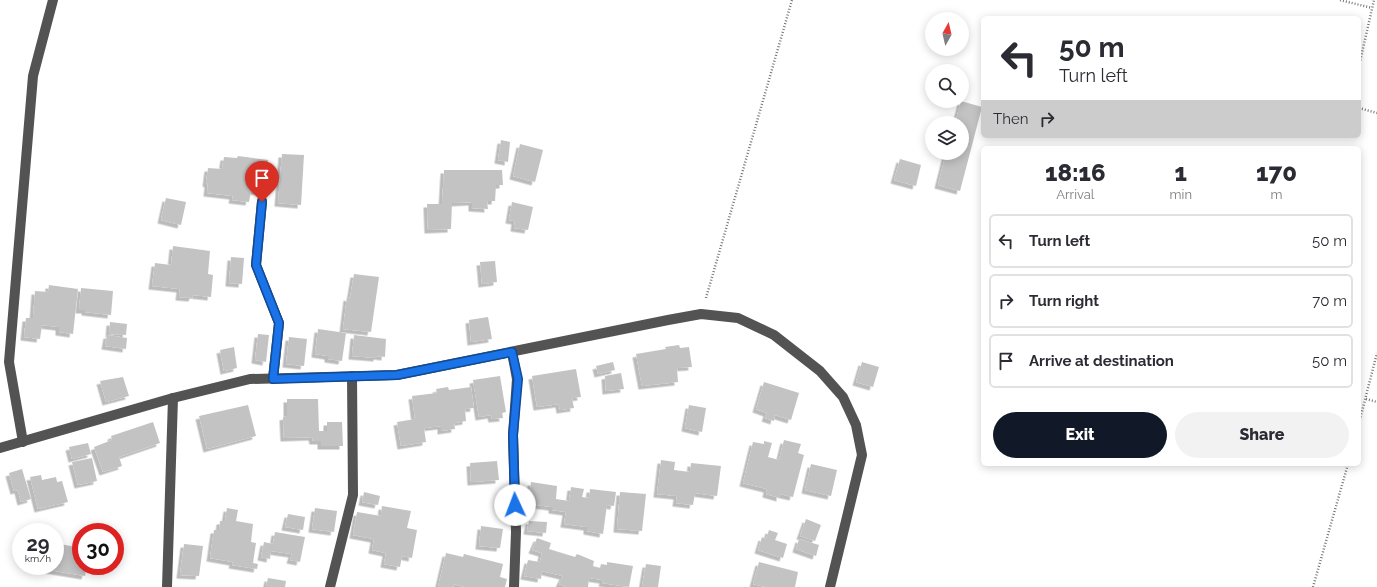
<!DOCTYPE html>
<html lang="en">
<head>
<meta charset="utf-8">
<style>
  :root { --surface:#fff; --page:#f2f2f3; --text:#2b2b33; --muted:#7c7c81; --line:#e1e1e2; --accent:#111827 }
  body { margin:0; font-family:Raleway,sans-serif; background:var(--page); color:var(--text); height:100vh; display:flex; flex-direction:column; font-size:15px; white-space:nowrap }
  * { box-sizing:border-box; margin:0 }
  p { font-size:13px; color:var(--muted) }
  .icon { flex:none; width:22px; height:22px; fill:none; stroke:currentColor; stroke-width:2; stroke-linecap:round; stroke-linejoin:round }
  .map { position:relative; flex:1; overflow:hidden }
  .details { position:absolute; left:981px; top:146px; width:380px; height:320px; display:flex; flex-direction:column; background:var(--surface); border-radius:6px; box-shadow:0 2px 10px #0003 }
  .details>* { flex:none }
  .top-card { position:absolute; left:981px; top:16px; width:380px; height:122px; border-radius:6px; box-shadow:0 2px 10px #0003; background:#fff; color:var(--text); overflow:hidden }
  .needle { width:26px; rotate:8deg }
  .buttons { position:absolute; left:925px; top:12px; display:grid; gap:8px }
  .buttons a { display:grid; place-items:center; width:44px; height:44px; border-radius:50%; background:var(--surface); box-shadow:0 2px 10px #0003; font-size:20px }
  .speed { position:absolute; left:12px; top:523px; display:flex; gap:8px; font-size:20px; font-weight:700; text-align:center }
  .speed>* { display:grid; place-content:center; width:52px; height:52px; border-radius:50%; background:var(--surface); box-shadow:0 2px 10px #0003; line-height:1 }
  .speed small { font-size:10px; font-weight:400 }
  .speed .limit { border:6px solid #d22; background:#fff; color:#111 }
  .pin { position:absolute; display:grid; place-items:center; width:34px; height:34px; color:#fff; margin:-41px -17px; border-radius:50% 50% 50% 0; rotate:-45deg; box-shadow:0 0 4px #0007 }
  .pin .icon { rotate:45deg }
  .me { position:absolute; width:44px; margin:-22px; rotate:358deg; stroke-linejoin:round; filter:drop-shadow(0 0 3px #0008) }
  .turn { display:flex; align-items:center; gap:14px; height:84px; padding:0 12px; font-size:18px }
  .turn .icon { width:52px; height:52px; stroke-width:2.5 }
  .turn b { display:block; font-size:28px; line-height:34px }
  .then { display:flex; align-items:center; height:38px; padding:0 12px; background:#0003; gap:8px; font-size:15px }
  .eta { display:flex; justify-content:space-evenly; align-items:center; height:68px; text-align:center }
  .eta b { font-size:24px; font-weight:800; line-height:28px }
  .action { display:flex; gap:8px; margin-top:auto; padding:8px 12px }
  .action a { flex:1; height:46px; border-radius:24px; background:var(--accent); color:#fff; font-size:16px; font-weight:800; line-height:46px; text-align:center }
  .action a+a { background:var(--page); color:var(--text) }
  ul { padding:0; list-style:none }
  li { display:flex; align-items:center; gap:12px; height:54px; margin:0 8px 6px; padding:0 4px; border:2px solid var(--line); border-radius:6px }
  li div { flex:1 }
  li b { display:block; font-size:15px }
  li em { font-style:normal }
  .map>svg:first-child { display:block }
  .building { fill:#c3c3c3; filter:url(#shadow) }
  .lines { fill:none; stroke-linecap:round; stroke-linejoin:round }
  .path { stroke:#757575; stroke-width:2.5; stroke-dasharray:1 2; stroke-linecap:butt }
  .minor { stroke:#535353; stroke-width:10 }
  .route-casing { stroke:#114b97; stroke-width:10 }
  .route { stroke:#1a73e8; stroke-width:7 }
</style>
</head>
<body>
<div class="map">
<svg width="1377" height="587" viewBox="0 0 1377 587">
  <defs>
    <filter id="shadow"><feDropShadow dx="-3.5" dy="3.5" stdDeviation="0" flood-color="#0004"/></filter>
  </defs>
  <rect width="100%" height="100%" fill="#fff"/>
  <!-- building -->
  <g class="building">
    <path d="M961,101L982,107L960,191L938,185L946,153H962V123H955Z"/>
    <path d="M501,140L510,142L508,162L498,160Z"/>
    <path d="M520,144L543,150L535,182L513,176Z"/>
    <path d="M282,154L304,155L301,205L278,203Z"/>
    <path d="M238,156L268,160L264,192L251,191L249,202L232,200L233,196L207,193L208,184L206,183L208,168L222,169L224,157L237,158Z"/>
    <path d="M900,159L921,165L916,186L894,180Z"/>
    <path d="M444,170H502L503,185H496L495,201H487L488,209L472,208V202L452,203L451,229L428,230L427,204H442Z"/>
    <path d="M166,198L186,202L181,225L161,220Z"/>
    <path d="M512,202L533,207L528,230L514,228L515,221L509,220Z"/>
    <path d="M173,246L210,251L208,274L213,275L211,297L193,295L192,298L179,297L180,289L152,286L155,263L171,265Z"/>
    <path d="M231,257L244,258L242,284L229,283Z"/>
    <path d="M495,261L497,282L482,284L480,262Z"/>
    <path d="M354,274L379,277L371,332L343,329L347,297L350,298Z"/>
    <path d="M49,285L78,289L73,334L59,332V327L42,325L40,339L24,337L26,318H33L35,291L48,292Z"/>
    <path d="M81,288L113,291L111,315L85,312V310H79Z"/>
    <path d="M488,317L492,339L471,342L469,320Z"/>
    <path d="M110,322L127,324L126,335L109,334Z"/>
    <path d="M318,329L346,333L342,361L328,359V356L315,354Z"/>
    <path d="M258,334L269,335L266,362L255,360Z"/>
    <path d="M107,335L127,338L126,349L105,346Z"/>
    <path d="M354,335L386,339L385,357L377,356V358L352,356Z"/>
    <path d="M289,337L307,339L304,366L286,364Z"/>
    <path d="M679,345L680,348L689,347L692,367L677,368L678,382L642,386L636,354L666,349L665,347Z"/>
    <path d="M234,347L237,368L224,371L220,350Z"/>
    <path d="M613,362L615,370L598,374L596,366Z"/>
    <path d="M862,362L879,367L873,387L856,382Z"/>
    <path d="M576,369L581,397L572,398L574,408L560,410L559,404L537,407L532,376Z"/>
    <path d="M621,373L624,389L606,391L605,376Z"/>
    <path d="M500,376L506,412L502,413L503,418L492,419L491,415L479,417L473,380Z"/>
    <path d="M123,377L129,396L106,402L100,381Z"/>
    <path d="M764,382L799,393L791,420L775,415L774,421L765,418L767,413L756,409Z"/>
    <path d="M448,387L449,390L471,387L474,408L465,409L466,421L454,423L455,429L441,431V426L424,428L426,442L401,446L397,422L415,419L412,396L437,393L436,389Z"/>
    <path d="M287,399H318L319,431H327V422H342L343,446H321V441H313L312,437L284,438L283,417L287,416Z"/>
    <path d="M248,405L256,436L207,449L199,416Z"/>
    <path d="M689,405L706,408L702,432L685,428Z"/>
    <path d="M153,422L160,443L119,457L122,466L103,472L94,447L112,440L111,436Z"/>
    <path d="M784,440L801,444L798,453L804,455L793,497L780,494V498L766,494L767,489L743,483L753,442L764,444V441L772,443L768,457L779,460Z"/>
    <path d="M88,443L91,454L72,459L69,447Z"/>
    <path d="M92,458L97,481L78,485L72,462Z"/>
    <path d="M661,460L675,462L674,470L690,472L691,463L721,466L717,496L695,493L693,505L676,503L677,496L657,494Z"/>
    <path d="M497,461L499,480L471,482L470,463Z"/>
    <path d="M811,464L837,470L831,496L805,490Z"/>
    <path d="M22,469L31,499L21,502L18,490L14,491L9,473Z"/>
    <path d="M41,475L42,480L56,477L57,482L62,481L68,502L38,509L30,477Z"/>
    <path d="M531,482L557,486L556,499L569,501L571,487L584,489L582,497L589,498L590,489L616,492L614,506L607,505L603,534L587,531V527L564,524L566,512L552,510V507L528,504Z"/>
    <path d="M364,492L380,496L378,505L362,502Z"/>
    <path d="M620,492L646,494L642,531L617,529Z"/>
    <path d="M382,506L411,511L407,528L417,530L412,558L402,556L400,567L384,564L386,553L372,550L374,539L353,535L357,512L381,516Z"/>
    <path d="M227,508L238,510L236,521L253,524L251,542L256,543L253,563L258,564L257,569L232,565L233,562L210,558L214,530H219L220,521H225Z"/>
    <path d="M315,508L337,511L334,532L312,529Z"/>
    <path d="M288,514L305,517L303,530L285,527Z"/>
    <path d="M806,519L821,525L815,541L800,536Z"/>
    <path d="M529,521L547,522L546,533L527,531Z"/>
    <path d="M481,526L503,529L500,548L479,546Z"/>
    <path d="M769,530L778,533L775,540L787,544L783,558L758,550L762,537L766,539Z"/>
    <path d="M275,532L305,537L300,562L290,560L292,554L271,551L270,559L261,557L264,542L273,544Z"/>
    <path d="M537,538L551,543L549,549L575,557L577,554L594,561L593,566L600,568L601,564L607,565V562L633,566L629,587L602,583L603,580L589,578L588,587H567L559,584L563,576L542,571L541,579L524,576L528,560L540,562L542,553L532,550Z"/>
    <path d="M799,539L819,545L816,556L796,549Z"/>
    <path d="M55,543L81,548V566H87L85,576L43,569L44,566H55Z"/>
    <path d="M184,544L203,546L199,576L180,575Z"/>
    <path d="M446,553L463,557L464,554L503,564L500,577L507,579L505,587H465L454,584L453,587H438Z"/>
    <path d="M759,562L798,572L795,587H766L753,584Z"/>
    <path d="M646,564L661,566L658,587H642Z"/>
    <path d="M268,578L286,581L285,587H266Z"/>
  </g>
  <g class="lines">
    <!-- path -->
    <g class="path">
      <path d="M1340,0L1372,8"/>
      <path d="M1359,66L1374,0"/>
      <path d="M1359,108L1377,113"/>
      <path d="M706,298L792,0"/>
      <path d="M1366,399L1377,402"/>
      <path d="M1359,423L1377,353"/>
      <path d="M1313,587L1348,464"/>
    </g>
    <!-- minor -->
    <g class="minor">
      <path d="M262,201L256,265L279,323L273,379"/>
      <path d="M512,352L517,379L513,435L516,532L514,587"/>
      <path d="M23,442L9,362L33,76L53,0"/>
      <path d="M0,448L173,398L250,379L397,375L668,320L701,314L738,318L774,335L820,371L843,397L856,425L862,455L830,587"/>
      <path d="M167,587L173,398"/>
      <path d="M330,587L353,495L352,376"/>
    </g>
  </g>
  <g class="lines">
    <defs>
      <path id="route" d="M262,202L256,265L279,323L273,379L397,375L512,352L518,379L513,435L515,505"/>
    </defs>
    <!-- route casing -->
    <use href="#route" class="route-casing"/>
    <!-- route -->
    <use href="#route" class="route"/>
  </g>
</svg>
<div class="buttons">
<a><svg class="needle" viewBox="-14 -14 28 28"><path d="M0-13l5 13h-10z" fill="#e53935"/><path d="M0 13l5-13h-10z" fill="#7c7c81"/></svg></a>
<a><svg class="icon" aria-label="search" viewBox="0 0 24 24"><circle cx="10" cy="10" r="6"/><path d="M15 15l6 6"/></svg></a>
<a><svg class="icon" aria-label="layers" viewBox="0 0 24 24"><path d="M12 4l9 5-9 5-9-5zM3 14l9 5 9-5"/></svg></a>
</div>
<div class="speed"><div>29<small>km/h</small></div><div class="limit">30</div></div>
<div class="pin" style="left:262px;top:202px;background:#d93025"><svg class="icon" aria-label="arrive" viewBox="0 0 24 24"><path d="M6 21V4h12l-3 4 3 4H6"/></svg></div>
<svg class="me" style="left:515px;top:505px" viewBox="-20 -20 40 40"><circle r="19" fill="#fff"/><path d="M0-13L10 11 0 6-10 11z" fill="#1a73e8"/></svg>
<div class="top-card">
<div class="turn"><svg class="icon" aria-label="left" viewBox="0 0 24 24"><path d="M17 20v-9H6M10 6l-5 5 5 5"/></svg><div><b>50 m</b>Turn left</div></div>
<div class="then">Then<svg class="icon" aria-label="right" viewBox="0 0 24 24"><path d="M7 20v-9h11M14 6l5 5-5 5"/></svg></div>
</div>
<section class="details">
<div class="eta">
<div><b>18:16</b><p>Arrival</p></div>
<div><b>1</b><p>min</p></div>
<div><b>170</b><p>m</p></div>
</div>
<ul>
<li><svg class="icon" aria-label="left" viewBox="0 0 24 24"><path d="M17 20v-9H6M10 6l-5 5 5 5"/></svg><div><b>Turn left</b></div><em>50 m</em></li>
<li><svg class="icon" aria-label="right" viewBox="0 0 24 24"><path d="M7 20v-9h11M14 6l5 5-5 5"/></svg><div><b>Turn right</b></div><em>70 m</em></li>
<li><svg class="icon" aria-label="arrive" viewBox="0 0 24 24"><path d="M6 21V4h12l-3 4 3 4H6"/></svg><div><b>Arrive at destination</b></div><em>50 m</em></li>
</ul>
<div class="action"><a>Exit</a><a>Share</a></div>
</section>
</div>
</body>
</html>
